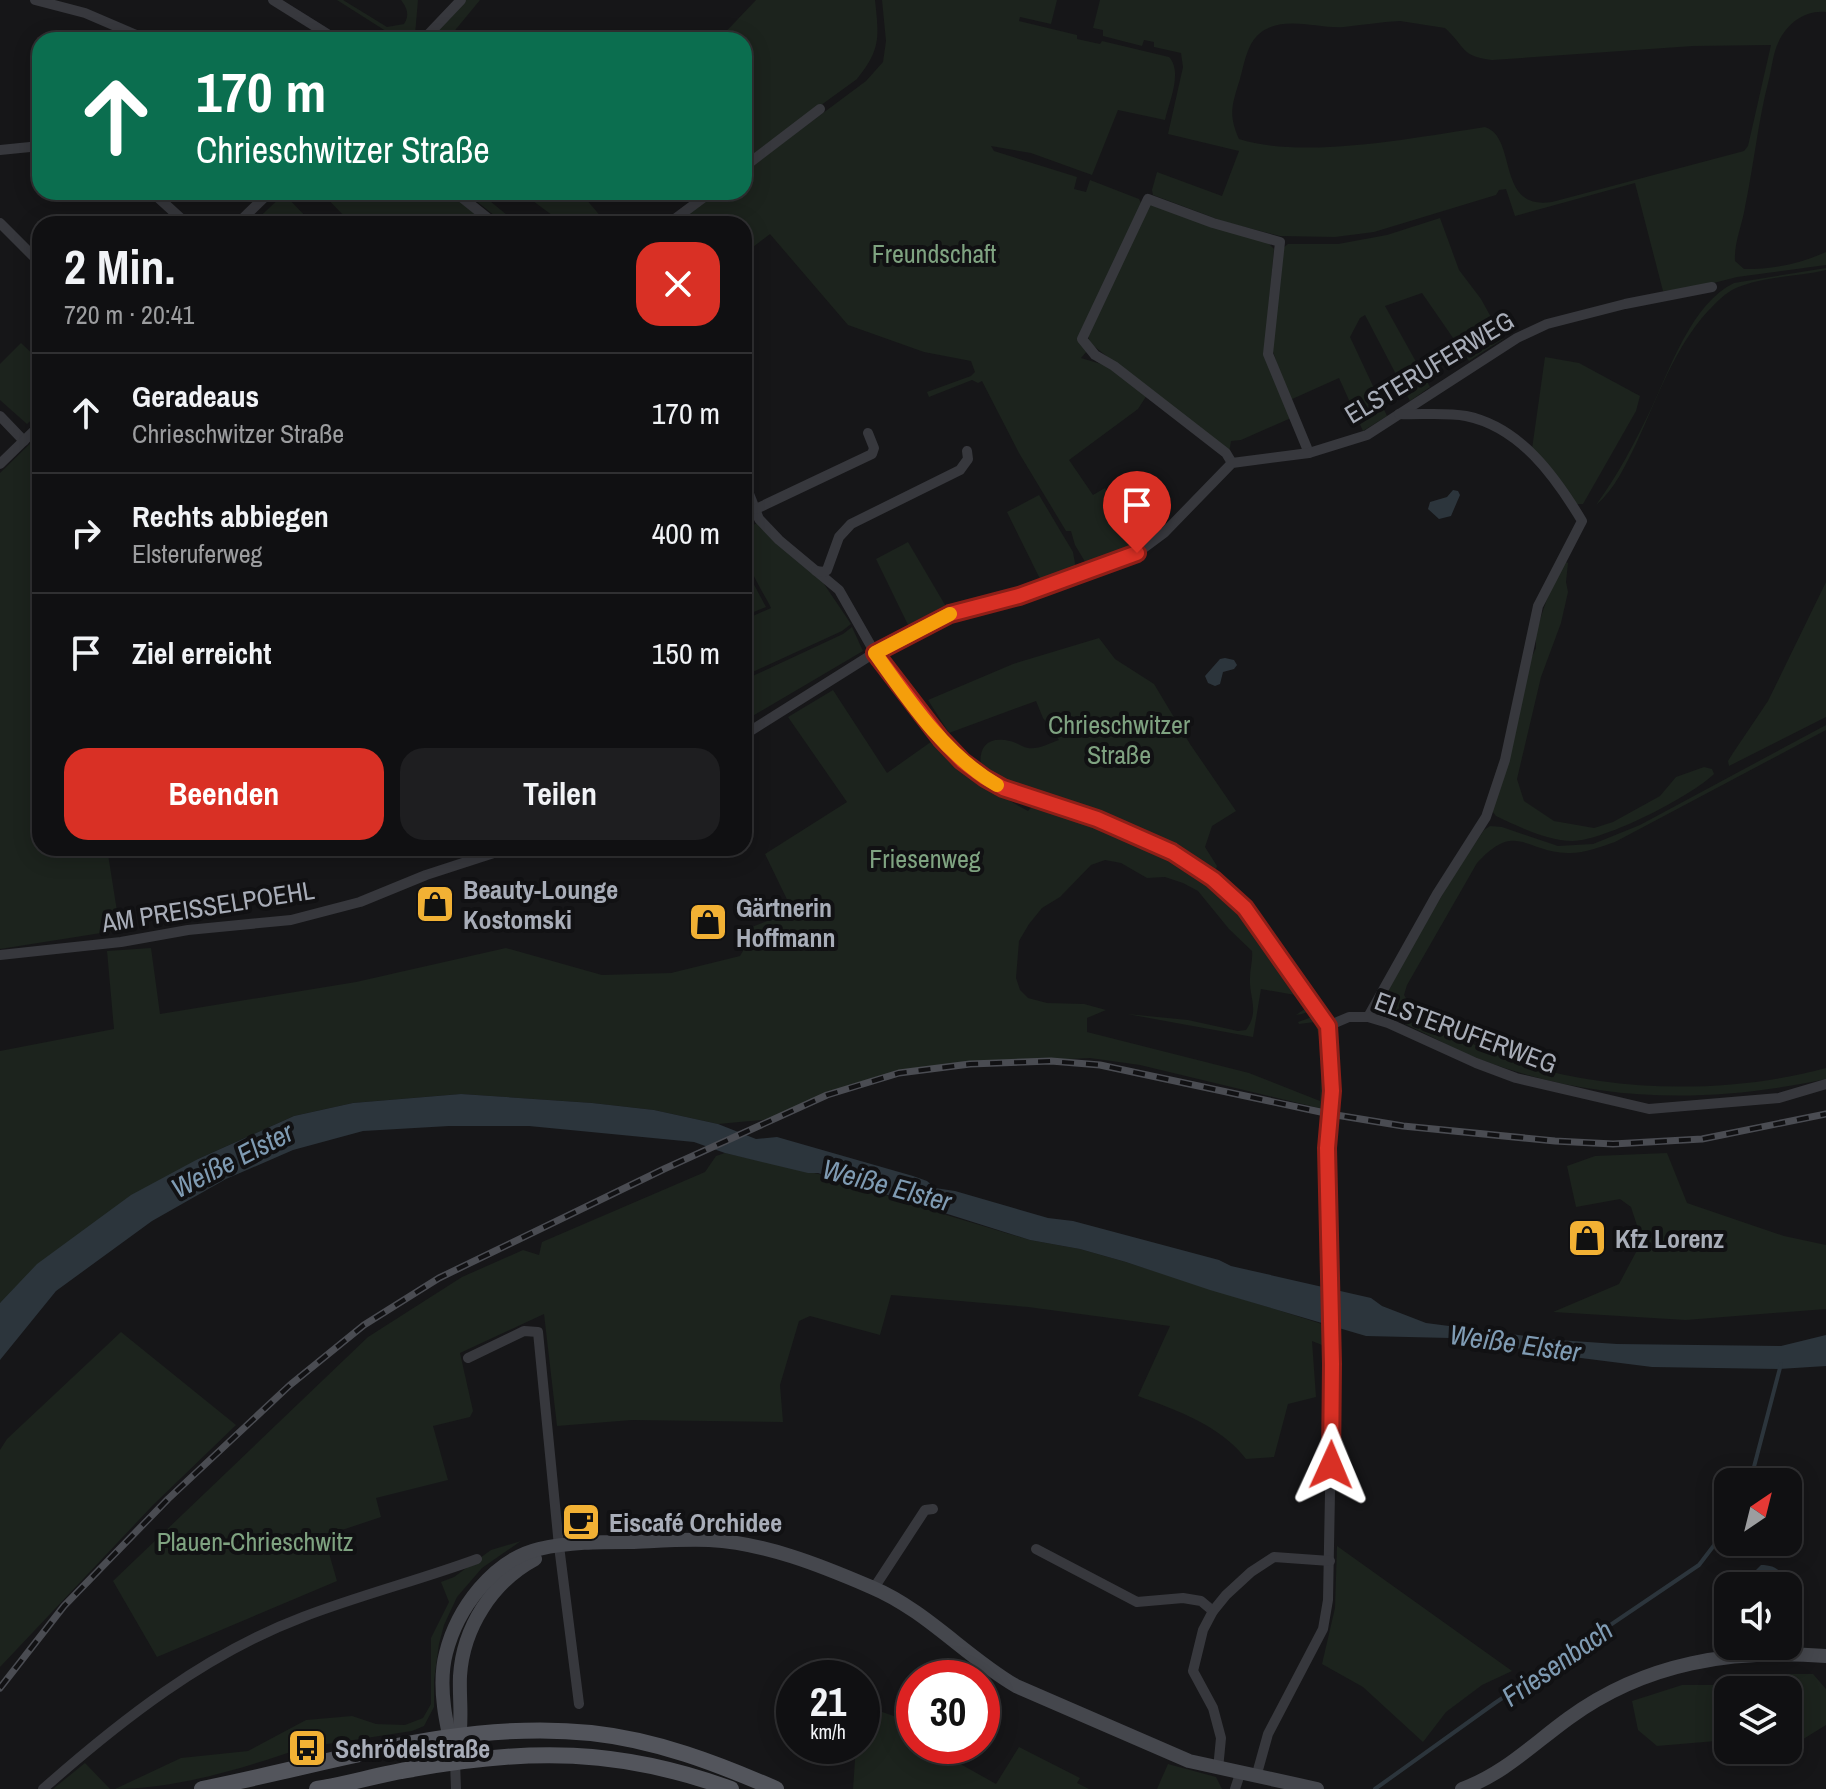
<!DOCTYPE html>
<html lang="de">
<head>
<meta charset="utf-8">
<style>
  :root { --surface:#101012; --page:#1e1e20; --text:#f1f3f6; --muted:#9c9d9f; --line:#303032; --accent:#d93025 }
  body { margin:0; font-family:"Archivo Narrow",sans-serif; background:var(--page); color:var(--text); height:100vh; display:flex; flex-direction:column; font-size:30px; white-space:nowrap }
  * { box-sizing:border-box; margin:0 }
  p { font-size:26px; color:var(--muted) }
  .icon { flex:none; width:44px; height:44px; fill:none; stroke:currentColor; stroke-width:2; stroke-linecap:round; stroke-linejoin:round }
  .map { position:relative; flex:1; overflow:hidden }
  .details { position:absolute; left:32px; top:216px; width:720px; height:640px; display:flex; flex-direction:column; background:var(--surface); border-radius:24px; box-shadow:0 4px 20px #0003,0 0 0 2px var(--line) }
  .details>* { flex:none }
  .hud { position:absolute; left:32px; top:32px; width:720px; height:168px; border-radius:24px; box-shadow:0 4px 20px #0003,0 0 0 2px var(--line); background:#0b6e4f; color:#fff; overflow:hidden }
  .needle { width:52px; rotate:35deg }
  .tools { position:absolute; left:1714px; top:1468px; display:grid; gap:16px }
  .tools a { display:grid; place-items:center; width:88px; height:88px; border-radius:16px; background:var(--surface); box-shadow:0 4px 20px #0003,0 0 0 2px var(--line); font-size:40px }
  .speed { position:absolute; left:776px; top:1660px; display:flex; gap:16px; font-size:40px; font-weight:700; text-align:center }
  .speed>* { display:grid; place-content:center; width:104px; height:104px; border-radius:50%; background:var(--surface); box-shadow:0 4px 20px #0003,0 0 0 2px var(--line); line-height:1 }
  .speed small { font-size:20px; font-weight:400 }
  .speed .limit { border:12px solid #d22; background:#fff; color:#111 }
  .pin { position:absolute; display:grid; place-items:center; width:68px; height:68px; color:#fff; margin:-82px -34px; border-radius:50% 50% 50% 0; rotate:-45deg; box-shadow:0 0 8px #0007 }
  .pin .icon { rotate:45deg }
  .me { position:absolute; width:88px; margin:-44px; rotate:1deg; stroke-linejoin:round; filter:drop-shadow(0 0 6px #0008) }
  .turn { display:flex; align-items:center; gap:28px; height:168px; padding:0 32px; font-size:36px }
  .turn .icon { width:104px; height:104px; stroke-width:2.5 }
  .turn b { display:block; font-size:56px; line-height:68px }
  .round { display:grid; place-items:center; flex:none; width:84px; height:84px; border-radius:24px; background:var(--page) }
  .summary { display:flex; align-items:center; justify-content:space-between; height:136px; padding:0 32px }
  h1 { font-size:48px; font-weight:700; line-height:60px }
  .primary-button { display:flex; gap:16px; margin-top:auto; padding:16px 32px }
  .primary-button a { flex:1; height:92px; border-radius:24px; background:var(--accent); color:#fff; font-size:32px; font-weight:700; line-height:92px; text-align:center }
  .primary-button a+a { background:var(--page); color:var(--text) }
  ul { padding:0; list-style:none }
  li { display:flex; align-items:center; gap:24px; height:120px; padding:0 32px; border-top:2px solid var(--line) }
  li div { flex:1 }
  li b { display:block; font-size:30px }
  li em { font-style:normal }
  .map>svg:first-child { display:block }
  .green { fill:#1c231d; fill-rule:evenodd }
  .water { fill:#2c353c }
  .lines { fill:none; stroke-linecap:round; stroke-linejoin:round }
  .stream { stroke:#2c353c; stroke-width:4 }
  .minor { stroke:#37383d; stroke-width:10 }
  .secondary { stroke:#45474d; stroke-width:14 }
  .primary { stroke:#53555c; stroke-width:16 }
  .rail-casing { stroke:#4a4c52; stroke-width:7 }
  .rail { stroke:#111113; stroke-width:4; stroke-dasharray:12; stroke-linecap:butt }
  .route-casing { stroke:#8d1f18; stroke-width:20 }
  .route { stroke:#d93025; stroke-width:14 }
  .slow { stroke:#f59e0b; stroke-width:14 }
  .labels { text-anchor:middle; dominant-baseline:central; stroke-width:8; stroke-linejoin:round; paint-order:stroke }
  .park-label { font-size:26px; fill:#7fa381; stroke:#111113 }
  .street-label { font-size:26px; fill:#a8adb8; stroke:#111113 }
  .poi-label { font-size:26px; font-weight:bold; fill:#a8adb8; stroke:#111113; text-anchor:start }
  .water-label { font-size:28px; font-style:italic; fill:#7f9bb3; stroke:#111113 }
</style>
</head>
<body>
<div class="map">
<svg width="1826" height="1789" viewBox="0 0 1826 1789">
  <rect width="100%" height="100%" fill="#161618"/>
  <!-- green -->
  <g class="green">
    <path d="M337,0H343L387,27L404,24C410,15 407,8 401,0H418L415,35L412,40H400Z"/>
    <path d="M465,0H480L447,40H426Z"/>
    <path d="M756,0H875C879,37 881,49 857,79L744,161V40H718Z"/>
    <path d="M882,0H1057L1051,24L1020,17L1019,21L1077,35V39L1100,44L1102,41L1169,57C1183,72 1169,102 1165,120L1118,110L1092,175L1031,153L991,146L994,151L1077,177L1074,189L1086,192L1090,180L1139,199L1142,205L1079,335L1087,351L1081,358L1111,367L1147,395L1138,409L1069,460L1093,495L1105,488L1141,543L1087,565L1075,545L1071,531H1066L1019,453L982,381L978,383L972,380L929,397L927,392L971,376L975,372L971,361L924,352L848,325L770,234L744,254V224H675L717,192H744V172L866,81L883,62L886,41Z"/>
    <path d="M1100,0H1826V12C1805,10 1787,23 1778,43C1773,54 1772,67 1769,79C1758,121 1754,164 1745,207C1742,226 1734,242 1735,261L1744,269C1774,269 1799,264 1826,252V265L1737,277L1690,289L1663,291L1635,183L1515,216L1506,189L1499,190L1496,195L1374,232L1335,237L1280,236L1225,222L1153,195L1152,190L1157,172L1222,196L1239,151L1168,134L1183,67L1181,53L1154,47V42L1144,40L1142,46L1103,36V30L1093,28ZM1400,21L1445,28C1466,47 1460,56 1492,60L1693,46L1771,45L1748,146L1744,151L1552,202C1495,211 1518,137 1485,127C1418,137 1304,160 1239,139C1228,114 1232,105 1240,79C1244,65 1247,44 1259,34C1282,14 1317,29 1344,27C1362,25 1381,22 1400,21Z"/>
    <path d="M321,192H450L489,224H355L349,217L346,218Z"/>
    <path d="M465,192H479L518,224H505Z"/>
    <path d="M521,192H580L602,218L595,224H564Z"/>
    <path d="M284,194L313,224H252Z"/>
    <path d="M1150,202L1266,241L1274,249L1264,354L1291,418L1241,440L1231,441L1229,453L1090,343L1088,335Z"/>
    <path d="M1440,218L1459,270L1481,299L1503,339L1469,361L1422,293L1385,306L1430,387L1410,401L1365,315L1360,318L1350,337L1387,416L1363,431L1339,378L1290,400L1272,349L1283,248L1288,244H1338L1387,235Z"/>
    <path d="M1826,268V270C1797,277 1764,276 1736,288C1725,293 1717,302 1708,311C1674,348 1657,399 1636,444C1625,466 1615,489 1596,505C1618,475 1635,442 1651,409C1670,369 1692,303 1734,283Z"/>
    <path d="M21,343L40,361V412L27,424L0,400V364Z"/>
    <path d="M1545,357L1579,363L1640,396L1636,411L1583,504H1576L1532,449Z"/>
    <path d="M40,434V848H107L120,930L0,949V473Z"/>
    <path d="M1039,495L1073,552L1076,569L1042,583L1007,512Z"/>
    <path d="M757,523L822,581L851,624L842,631L744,676V620L771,608C761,587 725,537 757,523Z"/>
    <path d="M908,542L948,610L910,629L876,559Z"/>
    <path d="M1564,561L1568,563L1566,582L1568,592L1561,623L1541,677L1517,779L1524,801L1554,821L1594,828L1613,822L1660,796L1676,777L1704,767L1712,769L1714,774C1690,797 1606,840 1573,841C1546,841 1520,827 1496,816L1492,811L1528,665L1536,648V631L1547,599Z"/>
    <path d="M744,566L766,607L744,616Z"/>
    <path d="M1826,582V717L1729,766L1728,761L1733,753L1768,701Z"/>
    <path d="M852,627L863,651L744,721V680L843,634Z"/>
    <path d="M1099,638L1115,659L1154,684L1190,744L1236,811L1212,826L1205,847L1217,866L1211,885L1252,924L1310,1005C1309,1013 1303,1014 1296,1015L1306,1008L1295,995L1261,989L1253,1037L1127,1014L1188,1020L1238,1031L1246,1030C1260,1011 1249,998 1250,978C1250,968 1253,961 1252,951L1229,929L1198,891L1183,883L1165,877L1147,878L1121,863L1105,860L1091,865L1060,897L1042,908L1029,924L1019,941L1016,978L1020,990L1028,998L1047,1003L1084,1004L1106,1010L1087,1018V1032L1249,1073L1320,1101L1322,1048L1315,1022L1299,1024L1298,1022L1315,1016L1324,1043L1323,1109L1140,1065L1090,1058L970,1064L899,1073L827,1095L773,1119L718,1124L654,1110L592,1103L461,1094L353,1103L294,1116L198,1159L0,1303V1051L114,1029L107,951L151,948L160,1014L356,982L506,948L602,975L671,973L740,956L743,951L739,932L790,912L794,919L796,918L765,854L847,802L788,717L833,690L887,773L935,739C962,769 992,792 1028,811L1035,803L1029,790L981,769C978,748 986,736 1010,741C1016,742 1022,747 1028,748C1037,750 1050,743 1059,740L1043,718L1036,701L949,733L928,700L1013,664Z"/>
    <path d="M1826,725V730L1615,842C1600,847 1583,854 1567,853C1523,851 1516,821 1477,863L1407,985L1404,995C1414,1013 1433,1021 1451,1032C1553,1094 1713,1099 1826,1068V1079C1708,1104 1596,1103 1482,1060C1446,1047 1413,1024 1376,1013L1377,1007L1455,873L1484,830L1490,826L1502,827L1558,846L1593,844L1640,825Z"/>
    <path d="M725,1153L836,1178L923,1208L1030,1240L1080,1249L1126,1262L1322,1324V1345L1312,1341L1316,1397L1288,1404L1274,1457L1246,1459C1220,1425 1176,1410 1138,1396L1170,1326L1028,1307L891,1295L880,1335L810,1316L799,1321L780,1385L783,1422L632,1420L557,1426L544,1314L460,1353L473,1411L470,1417L433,1426L448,1480L376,1498L381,1517L324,1536L337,1581L157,1657L113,1581L368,1337L462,1277L523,1250L539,1255L542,1242L705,1172L716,1156Z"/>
    <path d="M1667,1153L1687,1203L1784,1236L1826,1245V1309L1686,1320L1553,1312L1619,1284L1642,1241L1631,1207L1620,1199L1576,1207L1567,1166L1595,1156Z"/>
    <path d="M121,1332L236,1425L153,1505L0,1667V1450L7,1439Z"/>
    <path d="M521,1541L482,1568L457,1597L444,1625L439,1644L434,1680V1707L424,1726L412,1731L314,1746L311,1742L303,1743L302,1748C245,1768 175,1789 115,1789L181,1758L248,1751L306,1720L352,1716L376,1724L405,1725L423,1718L431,1704V1638L449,1602L441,1582L454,1577L491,1550Z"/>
    <path d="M1337,1546L1512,1671L1482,1685L1446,1712L1423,1742L1363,1687L1322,1664L1335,1608Z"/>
    <path d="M1773,1674H1813L1826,1689V1725L1792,1746H1788V1690H1741V1685Z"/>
    <path d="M1682,1685H1733L1735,1690H1728V1744L1716,1741L1657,1746L1638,1730L1632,1701Z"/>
    <path d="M862,1705L914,1723V1746C933,1746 940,1761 957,1762L996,1784L1019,1747L1080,1778L1077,1783L1089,1789H853L856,1746H862Z"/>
    <path d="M85,1763L110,1789H53Z"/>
    <path d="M1168,1764L1216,1777L1222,1789H1157Z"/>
  </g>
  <!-- water -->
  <g class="water">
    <path d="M1453,490L1458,491L1460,495L1451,516L1439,519L1428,509L1430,502L1447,497Z"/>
    <path d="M1225,658L1234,660L1237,665L1234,669L1223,672L1220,684L1215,686L1208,683L1205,676L1220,659Z"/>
    <path d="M461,1094L592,1103L654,1110L718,1124L756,1139L777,1137L913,1176L927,1181L935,1188L955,1191L1048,1218L1073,1221L1219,1260L1231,1266L1371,1298L1382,1306L1426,1323L1558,1340L1617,1344L1781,1346L1826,1335V1366L1779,1369L1652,1367L1573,1357L1450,1338L1366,1336L1210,1290L1126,1262L1080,1249L1030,1240L818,1173H808L725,1153L694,1142L529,1126H449L363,1131L293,1150L226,1179L152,1221L56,1291L0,1360V1303L37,1264L131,1195L198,1159L294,1116L353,1103Z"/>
    <path d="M1761,1565C1776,1565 1783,1571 1787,1586H1740Z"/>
  </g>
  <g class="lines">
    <!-- stream -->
    <g class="stream">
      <path d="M1750,1482L1781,1364"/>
      <path d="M1375,1789L1495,1703L1699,1565L1728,1527"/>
    </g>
    <!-- minor -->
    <g class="minor">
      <path d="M35,0L85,13L148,40"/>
      <path d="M273,0L337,40"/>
      <path d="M423,40L461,0"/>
      <path d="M0,150L40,146"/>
      <path d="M744,167L820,109"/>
      <path d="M152,192L187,224"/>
      <path d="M455,192L495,224"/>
      <path d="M0,223L40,263"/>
      <path d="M237,224L270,192"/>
      <path d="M668,224L711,192"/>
      <path d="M0,416L24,441"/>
      <path d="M1232,463L1226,453L1114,366L1095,355L1082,339L1148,199L1213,223L1280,242L1268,354L1309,453"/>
      <path d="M0,464L40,425"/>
      <path d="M744,481L759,519L779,540L839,590L875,653L906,695L962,761L1003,788L1097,819L1172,852L1213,879L1245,908L1328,1026L1332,1091L1327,1148L1332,1385L1328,1600L1323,1629L1268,1734L1256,1777"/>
      <path d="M756,509L872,454L874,448L868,433"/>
      <path d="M816,571L824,572L827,570L839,537L851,524L960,470L968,459L967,451"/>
      <path d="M744,735L887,645L923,626L950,614L1019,596L1137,553L1164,533L1232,463L1309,453L1367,435L1517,338L1547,324L1625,304L1712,287"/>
      <path d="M0,955L121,942L188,930L291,920L360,902L426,875L509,848"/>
      <path d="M1368,1017L1437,894L1486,817L1505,760L1538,606L1582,521C1555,476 1520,427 1466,416C1445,412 1420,415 1399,414"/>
      <path d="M1328,1026L1349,1017H1368L1388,1023L1476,1063L1516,1078L1649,1109L1779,1098L1826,1084"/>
      <path d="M468,1358L524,1331L538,1332L559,1546L579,1704"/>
      <path d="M1036,1549L1137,1602L1183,1598L1201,1601L1213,1611"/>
      <path d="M874,1588L925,1510L933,1509"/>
      <path d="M455,1761L456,1789"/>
      <path d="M1218,1769L1221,1738L1213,1708L1193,1671L1203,1630L1213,1611L1226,1595L1251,1572L1274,1557L1330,1561"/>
      <path d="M43,1789C120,1721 205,1654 303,1617C360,1595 420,1580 477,1559"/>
      <path d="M1235,1789L1240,1774"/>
    </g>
    <!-- secondary -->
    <g class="secondary">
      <path d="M458,1745C463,1722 459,1700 460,1676C463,1628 492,1582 535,1559"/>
      <path d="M455,1761C447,1728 437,1687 446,1653C457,1609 493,1560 539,1549C569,1542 599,1542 630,1542C656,1541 682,1539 709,1540C765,1543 820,1565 871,1587C926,1610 966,1657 1016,1686L1189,1761L1317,1789"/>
      <path d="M1462,1789C1504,1774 1533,1744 1569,1718C1646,1662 1733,1649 1826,1656"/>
    </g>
    <!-- primary -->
    <g class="primary">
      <path d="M202,1789C330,1764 459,1719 591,1733C656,1740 716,1763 776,1789"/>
      <path d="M317,1789C349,1784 380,1774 413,1769C528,1748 619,1748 731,1789"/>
    </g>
    <defs>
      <path id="rail" d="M0,1688L64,1606L168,1499L290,1385L364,1325L439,1278L664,1169L827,1095L899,1073L970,1064L1051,1061L1100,1065L1330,1114L1403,1126L1555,1141L1613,1144L1702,1139L1826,1114"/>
    </defs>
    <!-- rail casing -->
    <use href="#rail" class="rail-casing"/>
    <!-- rail -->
    <use href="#rail" class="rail"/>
  </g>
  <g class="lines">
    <defs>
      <path id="route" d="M1137,553L1019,596L950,614L875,653L941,739L962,761L985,778L1003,788L1097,819L1172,852L1213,879L1245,908L1328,1026L1332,1091L1327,1148L1332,1364L1331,1465"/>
    </defs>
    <!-- route casing -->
    <use href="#route" class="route-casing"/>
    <!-- route -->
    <use href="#route" class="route"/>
    <!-- slow -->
    <path class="slow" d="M950,614L875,653C909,701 945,755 997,785"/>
  </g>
  <!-- icons -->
  <defs>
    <symbol id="shop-square" viewBox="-11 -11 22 22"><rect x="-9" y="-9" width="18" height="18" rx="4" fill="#f2b134" stroke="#111113"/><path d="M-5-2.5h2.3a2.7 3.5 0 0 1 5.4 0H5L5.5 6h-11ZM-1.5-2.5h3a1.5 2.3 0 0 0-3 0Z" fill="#111"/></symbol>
    <symbol id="cafe-square" viewBox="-11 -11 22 22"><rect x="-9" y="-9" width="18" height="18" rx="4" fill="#f2b134" stroke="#111113"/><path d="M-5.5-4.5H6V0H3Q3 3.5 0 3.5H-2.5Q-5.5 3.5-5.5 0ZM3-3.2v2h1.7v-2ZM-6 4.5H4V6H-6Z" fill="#111"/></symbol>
    <symbol id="bus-square" viewBox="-11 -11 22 22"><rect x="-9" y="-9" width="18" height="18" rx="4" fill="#f2b134" stroke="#111113"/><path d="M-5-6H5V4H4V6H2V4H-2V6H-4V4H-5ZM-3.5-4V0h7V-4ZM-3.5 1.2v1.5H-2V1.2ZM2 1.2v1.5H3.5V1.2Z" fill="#111"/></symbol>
  </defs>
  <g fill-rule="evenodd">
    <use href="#shop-square" x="413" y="882" width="44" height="44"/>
    <use href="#shop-square" x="686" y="900" width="44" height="44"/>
    <use href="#shop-square" x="1565" y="1216" width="44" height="44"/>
    <use href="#cafe-square" x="559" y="1500" width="44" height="44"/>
    <use href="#bus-square" x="285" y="1726" width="44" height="44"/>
  </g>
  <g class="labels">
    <!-- park labels -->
    <g class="park-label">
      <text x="934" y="253">Freundschaft</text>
      <text x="1119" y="724">Chrieschwitzer<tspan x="1119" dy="30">Straße</tspan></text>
      <text x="925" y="858">Friesenweg</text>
      <text x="255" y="1541">Plauen-Chrieschwitz</text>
    </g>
    <!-- street labels -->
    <g class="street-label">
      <text transform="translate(1429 367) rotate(-31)">ELSTERUFERWEG</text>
      <text transform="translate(208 906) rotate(-9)">AM PREISSELPOEHL</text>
      <text transform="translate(1466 1032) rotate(20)">ELSTERUFERWEG</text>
    </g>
    <!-- poi labels -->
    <g class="poi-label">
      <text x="463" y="889">Beauty-Lounge<tspan x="463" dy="30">Kostomski</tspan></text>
      <text x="736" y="907">Gärtnerin<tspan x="736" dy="30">Hoffmann</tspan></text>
      <text x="1615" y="1238">Kfz Lorenz</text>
      <text x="609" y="1522">Eiscafé Orchidee</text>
      <text x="335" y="1748">Schrödelstraße</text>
    </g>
    <!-- water labels -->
    <g class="water-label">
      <text transform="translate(232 1160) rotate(-27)">Weiße Elster</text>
      <text transform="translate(887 1185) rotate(15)">Weiße Elster</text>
      <text transform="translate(1515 1343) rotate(8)">Weiße Elster</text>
      <text transform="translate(1557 1663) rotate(-35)">Friesenbach</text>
    </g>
  </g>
</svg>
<div class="tools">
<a><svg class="needle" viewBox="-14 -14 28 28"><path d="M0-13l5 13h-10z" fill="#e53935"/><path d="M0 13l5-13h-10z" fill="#9c9d9f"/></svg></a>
<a><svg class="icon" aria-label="sound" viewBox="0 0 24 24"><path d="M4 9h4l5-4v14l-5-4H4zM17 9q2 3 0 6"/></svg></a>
<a><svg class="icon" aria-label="layers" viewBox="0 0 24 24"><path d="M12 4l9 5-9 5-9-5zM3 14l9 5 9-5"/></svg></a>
</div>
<div class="speed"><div>21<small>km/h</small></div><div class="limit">30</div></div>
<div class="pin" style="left:1137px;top:553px;background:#d93025"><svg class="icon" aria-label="arrive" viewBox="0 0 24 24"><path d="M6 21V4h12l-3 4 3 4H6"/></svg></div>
<svg class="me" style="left:1331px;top:1465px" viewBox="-20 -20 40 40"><path d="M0-17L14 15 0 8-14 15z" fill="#d93025" stroke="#fff" stroke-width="4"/></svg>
<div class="hud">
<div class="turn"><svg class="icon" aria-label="ahead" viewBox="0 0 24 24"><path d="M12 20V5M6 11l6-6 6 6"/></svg><div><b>170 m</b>Chrieschwitzer Straße</div></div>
</div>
<section class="details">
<div class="summary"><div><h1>2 Min.</h1><p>720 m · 20:41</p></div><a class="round" style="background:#d93025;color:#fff"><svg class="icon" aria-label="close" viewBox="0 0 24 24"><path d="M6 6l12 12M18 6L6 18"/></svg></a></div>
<ul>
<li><svg class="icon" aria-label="ahead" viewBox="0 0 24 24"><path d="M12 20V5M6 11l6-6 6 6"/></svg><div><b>Geradeaus</b><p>Chrieschwitzer Straße</p></div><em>170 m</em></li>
<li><svg class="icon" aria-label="right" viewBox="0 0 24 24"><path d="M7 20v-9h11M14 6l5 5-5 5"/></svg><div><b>Rechts abbiegen</b><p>Elsteruferweg</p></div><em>400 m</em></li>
<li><svg class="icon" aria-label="arrive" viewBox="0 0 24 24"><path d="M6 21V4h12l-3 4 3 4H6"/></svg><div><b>Ziel erreicht</b></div><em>150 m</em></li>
</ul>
<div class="primary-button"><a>Beenden</a><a>Teilen</a></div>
</section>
</div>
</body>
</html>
